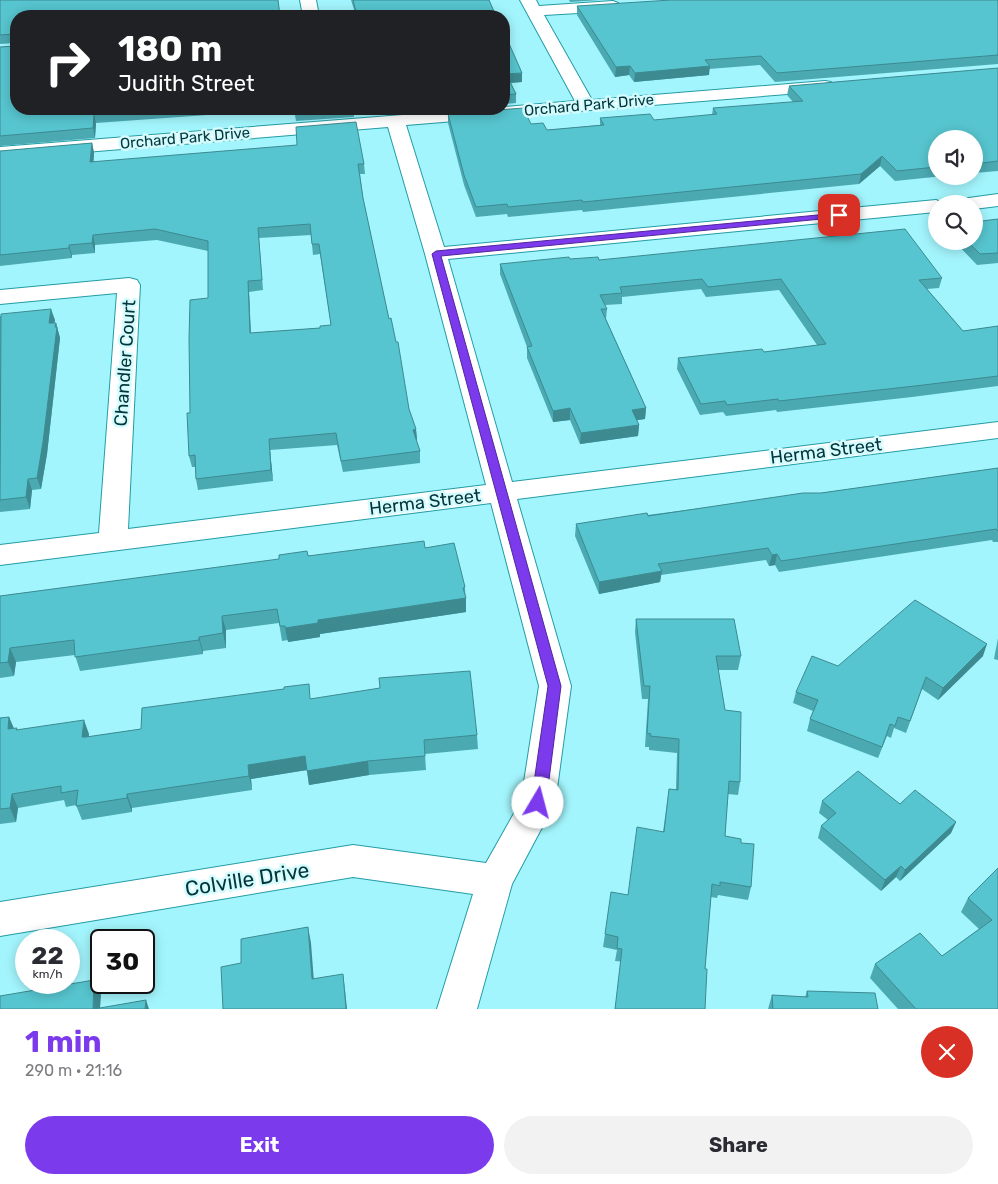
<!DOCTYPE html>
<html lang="en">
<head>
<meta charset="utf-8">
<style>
  :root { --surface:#fff; --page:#f2f2f3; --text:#2b2b33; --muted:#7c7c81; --accent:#7c3aed }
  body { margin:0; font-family:Rubik,sans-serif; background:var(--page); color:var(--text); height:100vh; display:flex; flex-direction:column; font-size:19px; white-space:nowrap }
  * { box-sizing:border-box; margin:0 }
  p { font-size:16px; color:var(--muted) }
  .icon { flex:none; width:28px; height:28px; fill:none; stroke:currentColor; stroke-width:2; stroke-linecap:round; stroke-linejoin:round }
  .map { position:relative; height:1009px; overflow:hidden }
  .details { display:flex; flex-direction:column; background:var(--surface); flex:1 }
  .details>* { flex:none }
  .top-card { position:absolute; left:10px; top:10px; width:500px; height:105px; border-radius:20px; box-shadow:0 2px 12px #0003; background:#202124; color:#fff; overflow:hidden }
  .fabs { position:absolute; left:928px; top:130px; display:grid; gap:10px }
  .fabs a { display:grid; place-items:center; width:55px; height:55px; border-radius:50%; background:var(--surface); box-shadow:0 2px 12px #0003; font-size:25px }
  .speed { position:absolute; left:15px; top:929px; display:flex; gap:10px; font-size:25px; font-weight:700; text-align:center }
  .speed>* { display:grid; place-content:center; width:65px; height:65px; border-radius:50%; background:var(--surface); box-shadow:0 2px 12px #0003; line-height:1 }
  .speed small { font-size:12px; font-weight:400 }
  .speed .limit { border:2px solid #111; border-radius:8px; background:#fff; color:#111 }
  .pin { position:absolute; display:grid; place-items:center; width:42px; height:42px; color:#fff; margin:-21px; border-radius:10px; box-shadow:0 2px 8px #0006 }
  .me { position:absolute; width:55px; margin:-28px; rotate:8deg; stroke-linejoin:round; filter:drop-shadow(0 0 4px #0008) }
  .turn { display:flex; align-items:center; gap:18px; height:105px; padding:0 25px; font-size:22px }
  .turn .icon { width:65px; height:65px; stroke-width:2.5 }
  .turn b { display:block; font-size:35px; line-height:42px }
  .round { display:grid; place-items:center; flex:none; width:52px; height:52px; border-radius:26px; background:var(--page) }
  .head { display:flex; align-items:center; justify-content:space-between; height:85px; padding:0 25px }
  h1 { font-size:30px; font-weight:700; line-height:38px; color:var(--accent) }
  .cta { display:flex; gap:10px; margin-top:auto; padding:10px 25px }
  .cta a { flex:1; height:58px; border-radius:30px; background:var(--accent); color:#fff; font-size:20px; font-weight:700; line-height:58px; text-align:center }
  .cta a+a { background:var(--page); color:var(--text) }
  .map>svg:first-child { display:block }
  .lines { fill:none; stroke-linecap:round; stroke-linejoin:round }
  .minor-casing { stroke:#239ca5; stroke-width:2 }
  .minor { fill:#fff; fill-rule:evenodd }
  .wall { fill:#4ba9b2; fill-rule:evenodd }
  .shaded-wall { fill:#3d8a91 }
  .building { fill:#57c5cf; stroke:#3d8a91; fill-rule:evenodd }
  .route { fill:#7c3aed; stroke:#51269a }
  .labels { text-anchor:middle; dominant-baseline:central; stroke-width:5; stroke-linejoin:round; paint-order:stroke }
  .far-street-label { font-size:15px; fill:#03363a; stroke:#d4fbfe }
  .street-label { font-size:18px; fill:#03363a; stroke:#d4fbfe }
  .near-street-label { font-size:21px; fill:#03363a; stroke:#d4fbfe }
</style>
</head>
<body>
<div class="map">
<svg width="998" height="1009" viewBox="0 0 998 1009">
  <rect width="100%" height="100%" fill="#a3f5fd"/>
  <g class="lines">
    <defs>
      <g id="minor">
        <path d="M300,0H316L319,16H303Z"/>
        <path d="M520,0H536L539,6L613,1L618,3L621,6L618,9L613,11L544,15L592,100L825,81L831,82L834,86L831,90L825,91L406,125L444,247L936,200L945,204H936V212L448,259L512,482L998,422V438L517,499L571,686L555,803L512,884L477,1009H437L473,894L353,877L0,936V902L353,845L486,863L521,801L539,686L491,503L0,565V545L99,533L117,293L0,304V290L129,278L137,280L140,285L128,529L486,485L425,254L388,127L0,159V147L478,109H504V107L575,101Z"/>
        <path d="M998,194V206L974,209V204H951L954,200Z"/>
      </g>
    </defs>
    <!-- minor casing -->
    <use href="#minor" class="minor-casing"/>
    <!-- minor -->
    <use href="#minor" class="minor"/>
  </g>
  <!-- wall -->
  <g class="wall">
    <path d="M0,0H278L16,109H291L96,123L95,138L0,146V47L15,46V43L0,44Z"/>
    <path d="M351,0H489L496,16H356Z"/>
    <path d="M569,0H601L570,2Z"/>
    <path d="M998,0V64L775,82L760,65L709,69V75L634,82L629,75L615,77L577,15V6Z"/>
    <path d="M504,32L522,82L511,83L516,94V103L504,104Z"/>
    <path d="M998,68V171L974,173V139H936V176H944L895,181L880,166L859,184L583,212L582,210L508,217L507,214L476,217L464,185L448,123V114L531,124L547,130L600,125V118L654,120L712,115L713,108L793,102L787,95L789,86Z"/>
    <path d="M294,109H353L354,117L296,121Z"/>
    <path d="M92,143L94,153L93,162L364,164L365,174H360L363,198L389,319L409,409L416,429L417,440H416L420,451V463L343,472L337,445L270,450L273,481L198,490L196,479L195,467H192L189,456L190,413L208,298V251L157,240L95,245V253L72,255V258L0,266V151ZM311,235L313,255L320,254L331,325L320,328L251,333L249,292L263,290L259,238Z"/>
    <path d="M998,219V263L977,265L954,241H974Z"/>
    <path d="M570,259L599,260L942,278L939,288L927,289L963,331L998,326V386L912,397L777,412L776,410L726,416L723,412L700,415L677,369L678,358L764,352L817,345L779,290L706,297L701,289L622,297V304L605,305L607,309L606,319L646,408L645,419L637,420L639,425L638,436L580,444L570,420L553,422L527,358V347L500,274V264Z"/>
    <path d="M0,316L55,320L54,323H56L60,338L47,454L41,489L32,490L30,509L0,512Z"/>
    <path d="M998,468V542H993L992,540L779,572L775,565L769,566L766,560L661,575L660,582L599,594L575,536L576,524L821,493Z"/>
    <path d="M425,548L465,587L466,612L320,634V637L288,642V640L282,641L279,623L226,630V648L203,651V654L80,671L75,655L16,662L14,676L0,678V596L308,556Z"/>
    <path d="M636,619L741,656L738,670H718L725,710L740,782L738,795L728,794L725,836L741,843L751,887L748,900L718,895L717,898L711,897L705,969L615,961L617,950L603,947L605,934L628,895L663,832L669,789L676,790L677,753L649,750V747H645L648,699H642L635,632Z"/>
    <path d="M998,638V660L994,659Z"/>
    <path d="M983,656L938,700L922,689L906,733L894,728L891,738L887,736L878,758L807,731L810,719L813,711L793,703L796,692L838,666Z"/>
    <path d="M311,699L477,735L478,749L425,754L426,770L369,775L309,785L307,770L251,779L252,790L132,808V812L82,820L76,805L66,807L64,800L18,808L16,822L0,824V718L9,717L14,729L17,730L89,734L88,737L141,729Z"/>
    <path d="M822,801L900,804L956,822L951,833L900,881L896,877L881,891L818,838L821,826L828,820L819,813Z"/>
    <path d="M998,868V1009H898L870,978L875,964L942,956L979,929L961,912L968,898Z"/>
    <path d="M807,991L878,1009H768L772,995L805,997Z"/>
  </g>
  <!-- shaded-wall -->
  <g class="shaded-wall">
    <path d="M630,66L629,75L615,77L616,67Z"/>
    <path d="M710,66L709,75L634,82L635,73Z"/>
    <path d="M522,73V82L506,83V74Z"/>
    <path d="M94,114L96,123L95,138L93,128Z"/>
    <path d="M92,143L94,153L93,172L90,162Z"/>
    <path d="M882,156L880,166L859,184L861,174Z"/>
    <path d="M93,235L95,245V253L92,243Z"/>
    <path d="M69,245L72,255V258L69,248Z"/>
    <path d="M248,281L249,292L251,344L250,333Z"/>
    <path d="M51,309L55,320L52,334L49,323Z"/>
    <path d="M56,323L60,338L47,454L41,489L37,478Z"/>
    <path d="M570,408V420L553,422V411Z"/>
    <path d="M646,408L645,419L631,421L632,410Z"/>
    <path d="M639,425L638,436L580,444L581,433Z"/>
    <path d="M416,429L417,440L414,441L413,430Z"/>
    <path d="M269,439L270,450L273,481L271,470Z"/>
    <path d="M28,479L32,490L30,509L26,497Z"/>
    <path d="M777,554L775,565L769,566L772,555Z"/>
    <path d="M662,571L660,582L599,594V582Z"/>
    <path d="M466,598V612L320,634V637L288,642L285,628L318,620Z"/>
    <path d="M222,616L226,630V648L223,633Z"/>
    <path d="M199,637L203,651V654L199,640Z"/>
    <path d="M987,644L983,656L938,700L943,688Z"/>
    <path d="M10,648L16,662L14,676L8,662Z"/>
    <path d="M9,717L15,731L8,729Z"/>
    <path d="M84,720L89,734L87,751L82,737Z"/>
    <path d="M305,756L307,770L251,779L252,790L249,776L248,765Z"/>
    <path d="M368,761L369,775L309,785L307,771Z"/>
    <path d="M12,794L18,808L16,822L10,808Z"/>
    <path d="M127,794L132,808V812L127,798Z"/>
    <path d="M956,822L951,833L900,881L905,870Z"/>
    <path d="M901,866L896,877L881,891L885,880Z"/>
    <path d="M308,927L311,943L315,995L312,979Z"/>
    <path d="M343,974L345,990L347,1009H346Z"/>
    <path d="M94,980L101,995L100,1009H93Z"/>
    <path d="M146,1000L149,1009H145Z"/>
  </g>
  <!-- building -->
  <g class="building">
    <path d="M0,0H278L280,16H16V109H162L94,114L93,128L0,136V47L15,46V34L0,35Z"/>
    <path d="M353,0H489L496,16H357Z"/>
    <path d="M671,0H998V55L777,73L761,56L705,60L710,66L635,73L630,66L616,67L577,6Z"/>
    <path d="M504,32L522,73L506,74L516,94L504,95Z"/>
    <path d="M998,68V161L974,164V139H936V167L897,171L882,156L861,174L583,202L582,200L508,207L507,204L476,207L464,175L448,114L523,108L531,124L543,123L547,130L604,125L600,118L650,114L654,120L717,114L713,108L803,101L789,86Z"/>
    <path d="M294,109H333L295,112Z"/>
    <path d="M356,122L364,164H358L363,198L389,319L391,318L396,342H398L409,409L416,429L413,430L420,451L341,461L336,433L269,439L271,470L196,479L195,455L189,456L187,413H190L189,339L190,300L208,298V241L155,229L93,235L92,243L69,245V248L0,255V151L92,143L90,162L297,145L296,127ZM310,224L312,244H319L331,325L320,326V328L250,333L248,281L262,280L258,228Z"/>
    <path d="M998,219V253L980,254L967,241H974V222Z"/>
    <path d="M905,229L942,278L919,280L963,331L998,326V376L915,386L779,401L778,399L727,405L725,401L701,404L678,358L762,349L764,352L826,344L781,279L708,287L702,279L620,287L622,293L600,295L607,309H601L646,408L632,410L639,425L581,433L570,408L553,411L527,347L532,346L500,264L569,257L570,259L598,257L599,260Z"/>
    <path d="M51,309L49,323H56L55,327H57L43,442L37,478L28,479L26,497L0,500L1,314Z"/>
    <path d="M998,468V531L996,529L781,561L777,554L772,555L768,548L658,564L662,571L599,582L576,524L647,513L648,516L803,493H821Z"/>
    <path d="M424,541L425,548L454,543L465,587L463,588L466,598L318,620V623L285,628V626H280L277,609L222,616L223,633L199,637V640L75,657L74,640L10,648L8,662L0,663V596L279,559V555L307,551L308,556Z"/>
    <path d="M915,600L987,644L943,688L926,677L910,721L898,717L895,726L890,724L882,747L810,719L818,700L796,692L812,656L838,666Z"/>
    <path d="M636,619H734L741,656H716L725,710L741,712L740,782L729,781L725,836L741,839V843L754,844L751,887L720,882V886L712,884L705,969H707L705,1009H615L622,949L617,948L618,937L605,934L611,892L628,895L637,827L664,832L669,789L678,790L679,739L650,736L651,734L647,733L650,686H644Z"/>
    <path d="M470,671L477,735L424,740L425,756L368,761L307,771L305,756L248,765L249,776L127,794V798L76,806L78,790L61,793V786L12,794L10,808L0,809V718L9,717L8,729L17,728L16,730L84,720L82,737H86L141,729L142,708L284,689V687L309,684L310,699L380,688L379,678Z"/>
    <path d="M858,771L900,804L915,790L956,822L905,870L901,866L885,880L821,826L836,813L822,801Z"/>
    <path d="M998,868V1009H916L875,964L920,933L942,956L992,920L968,898Z"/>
    <path d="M308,927L312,979L343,974L346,1009H223L221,967L241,963V939Z"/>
    <path d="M94,980L93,1009H0V996Z"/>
    <path d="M807,991L875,993L878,1009H773L772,995L808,997Z"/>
    <path d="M146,1000L145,1009H94Z"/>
  </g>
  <!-- route -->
  <path class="route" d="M839,213L842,214V217L441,256L561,686L546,803L543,808L538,809L533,808L531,803L548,686L432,254L436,251Z"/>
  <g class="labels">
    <!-- far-street labels -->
    <g class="far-street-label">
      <text transform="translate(589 105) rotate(-5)">Orchard Park Drive</text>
      <text transform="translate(185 138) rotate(-5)">Orchard Park Drive</text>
    </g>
    <!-- street labels -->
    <g class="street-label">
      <text transform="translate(125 363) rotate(-86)">Chandler Court</text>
      <text transform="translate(826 451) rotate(-7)">Herma Street</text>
      <text transform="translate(425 502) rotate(-7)">Herma Street</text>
    </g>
    <!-- near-street labels -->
    <g class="near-street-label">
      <text transform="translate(247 879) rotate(-9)">Colville Drive</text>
    </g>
  </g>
</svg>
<div class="fabs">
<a><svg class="icon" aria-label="sound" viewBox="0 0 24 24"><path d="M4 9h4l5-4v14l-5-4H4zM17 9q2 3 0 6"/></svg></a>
<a><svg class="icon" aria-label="search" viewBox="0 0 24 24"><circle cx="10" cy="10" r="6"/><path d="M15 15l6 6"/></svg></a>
</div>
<div class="speed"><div>22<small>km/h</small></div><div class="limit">30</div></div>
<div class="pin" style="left:839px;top:215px;background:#d93025"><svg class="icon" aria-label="arrive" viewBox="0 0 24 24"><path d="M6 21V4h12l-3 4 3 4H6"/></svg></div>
<svg class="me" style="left:538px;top:803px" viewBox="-20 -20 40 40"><circle r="19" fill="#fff"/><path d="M0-13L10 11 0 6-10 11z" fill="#7c3aed"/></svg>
<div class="top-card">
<div class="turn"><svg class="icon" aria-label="right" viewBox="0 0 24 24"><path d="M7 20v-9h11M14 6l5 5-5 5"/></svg><div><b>180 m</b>Judith Street</div></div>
</div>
</div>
<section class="details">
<div class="head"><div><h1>1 min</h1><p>290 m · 21:16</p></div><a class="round" style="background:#d93025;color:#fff"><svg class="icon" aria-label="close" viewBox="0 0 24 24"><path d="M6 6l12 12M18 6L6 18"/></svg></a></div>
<div class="cta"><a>Exit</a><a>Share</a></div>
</section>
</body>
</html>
